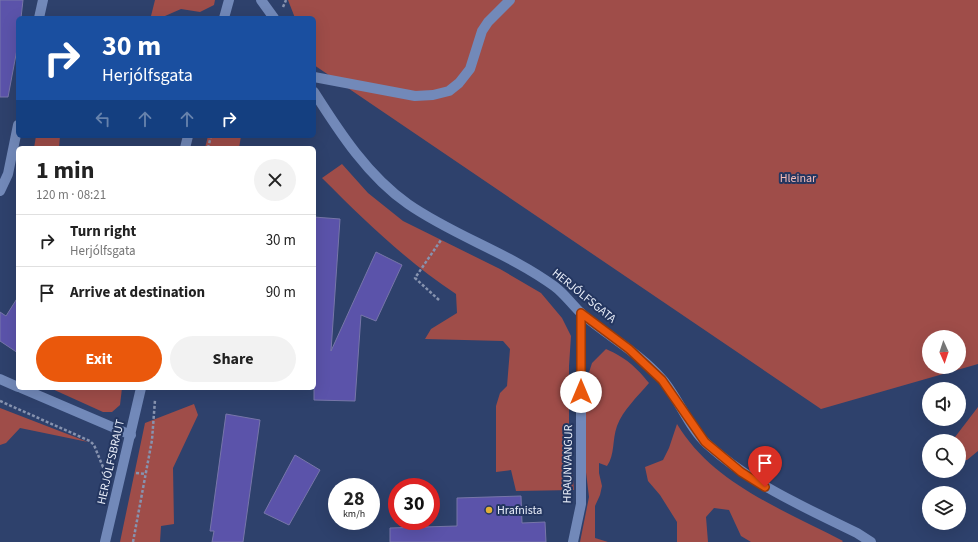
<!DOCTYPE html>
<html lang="en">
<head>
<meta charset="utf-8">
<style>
  :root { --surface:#fff; --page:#f2f2f2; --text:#222; --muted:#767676; --line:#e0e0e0; --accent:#ea580c }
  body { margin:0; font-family:"Source Sans 3",sans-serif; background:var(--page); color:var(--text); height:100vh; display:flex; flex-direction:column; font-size:15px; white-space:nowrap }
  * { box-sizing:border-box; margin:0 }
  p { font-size:13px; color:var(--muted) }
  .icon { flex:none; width:22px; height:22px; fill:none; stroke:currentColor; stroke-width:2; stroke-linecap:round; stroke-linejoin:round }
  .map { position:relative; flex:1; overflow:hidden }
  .side { position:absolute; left:16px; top:146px; width:300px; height:244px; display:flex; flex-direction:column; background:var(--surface); border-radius:6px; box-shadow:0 4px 16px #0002 }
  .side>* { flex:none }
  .banner { position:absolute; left:16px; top:16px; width:300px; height:122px; border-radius:6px; box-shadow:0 4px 16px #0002; background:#1a4fa0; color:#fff; overflow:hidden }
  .needle { width:26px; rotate:177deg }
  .controls { position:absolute; left:922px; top:330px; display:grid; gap:8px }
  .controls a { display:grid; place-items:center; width:44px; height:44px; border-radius:50%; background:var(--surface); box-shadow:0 4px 16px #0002; font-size:20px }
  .speed { position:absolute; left:328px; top:478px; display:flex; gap:8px; font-size:20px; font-weight:700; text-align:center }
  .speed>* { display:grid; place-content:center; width:52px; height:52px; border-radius:50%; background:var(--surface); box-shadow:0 4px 16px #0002; line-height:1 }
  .speed small { font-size:10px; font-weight:400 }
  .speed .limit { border:6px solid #d22; background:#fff; color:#111 }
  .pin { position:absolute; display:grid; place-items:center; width:34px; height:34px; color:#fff; margin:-41px -17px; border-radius:50% 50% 50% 0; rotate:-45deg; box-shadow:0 0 4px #0007 }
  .pin .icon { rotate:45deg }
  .me { position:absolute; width:44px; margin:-22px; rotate:0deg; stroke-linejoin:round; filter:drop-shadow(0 0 3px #0008) }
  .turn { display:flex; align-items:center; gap:14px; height:84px; padding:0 20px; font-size:18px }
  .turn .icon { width:52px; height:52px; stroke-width:2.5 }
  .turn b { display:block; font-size:28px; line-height:34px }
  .lanes { display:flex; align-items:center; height:38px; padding:0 20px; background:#0003; justify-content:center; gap:20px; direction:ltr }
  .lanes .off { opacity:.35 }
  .round { display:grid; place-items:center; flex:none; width:42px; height:42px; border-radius:21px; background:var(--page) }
  .overview { display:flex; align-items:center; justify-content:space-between; height:68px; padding:0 20px }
  h1 { font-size:24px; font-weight:700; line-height:30px }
  .button { display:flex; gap:8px; margin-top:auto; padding:8px 20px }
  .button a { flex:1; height:46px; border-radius:24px; background:var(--accent); color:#fff; font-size:16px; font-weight:700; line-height:46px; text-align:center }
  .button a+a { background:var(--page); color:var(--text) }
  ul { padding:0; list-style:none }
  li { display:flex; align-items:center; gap:12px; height:52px; padding:0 20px; border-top:1px solid var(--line) }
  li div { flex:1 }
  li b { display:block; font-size:15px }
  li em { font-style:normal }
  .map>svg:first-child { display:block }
  .green { fill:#9f4d49; fill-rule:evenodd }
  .building { fill:#5b53aa; stroke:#7776a9 }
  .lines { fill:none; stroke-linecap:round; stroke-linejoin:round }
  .path { stroke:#8793af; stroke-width:2.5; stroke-dasharray:3 2; stroke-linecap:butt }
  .service { stroke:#7289b9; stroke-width:10 }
  .minor { stroke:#7289b9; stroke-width:10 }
  .tertiary { stroke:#7289b9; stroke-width:10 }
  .route-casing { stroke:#983908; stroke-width:10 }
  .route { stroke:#ea580c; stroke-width:7 }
  .poi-dot { fill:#e2af34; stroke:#243660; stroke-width:1.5 }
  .labels { text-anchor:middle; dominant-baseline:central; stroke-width:4; stroke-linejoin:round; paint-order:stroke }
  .park-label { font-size:12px; fill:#f5bcb7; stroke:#243660 }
  .street-label { font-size:12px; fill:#eaeffa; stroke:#243660 }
  .poi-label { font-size:12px; fill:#eaeffa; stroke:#243660; text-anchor:start }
</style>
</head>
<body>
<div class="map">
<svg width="978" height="542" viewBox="0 0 978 542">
  <rect width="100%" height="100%" fill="#2e416c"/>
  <!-- green -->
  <g class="green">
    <path d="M155,0H215L214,5L200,12L181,9L165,16H151Z"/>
    <path d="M288,0H978V364L821,409L314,65V18H295ZM929,337H959V367H929Z"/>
    <path d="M36,136H60L59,148H34Z"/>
    <path d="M208,136H241L239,148H205Z"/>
    <path d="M342,164L368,193L403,221L500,269L541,293L562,318L571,336L569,366V437L574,490L516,491L511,470L496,472V406L500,393L507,386L510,349L503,341L425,339L431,329L457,313L456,294C406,261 364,220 322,178Z"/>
    <path d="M606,349C626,358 635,366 649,383C638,396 623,410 617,426C612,440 615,455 607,466L599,463V473L602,486L600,495L595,506V538L608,542H580L589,497L585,464V385L592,363Z"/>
    <path d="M50,388H122L120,405L112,412H103Z"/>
    <path d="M194,404L198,415L173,468L174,524L161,526L160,542H120L145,423Z"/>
    <path d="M978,407V451L967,460H959V441H952Z"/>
    <path d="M0,408L88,442L20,428L6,443L0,445Z"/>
    <path d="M677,424C713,484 784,510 843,541L842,542H751L741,536L729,510L714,508L706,517L708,542H677V522L660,495L648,481L645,467L663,460L669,448Z"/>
  </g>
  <!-- building -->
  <g class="building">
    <path d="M0,0H23L21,18H18V44L8,97H0Z"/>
    <path d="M314,217L340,219L331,351L376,252L402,265L376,321L361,315L355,401L314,400Z"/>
    <path d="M18,297V353L0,341V312L6,316Z"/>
    <path d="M226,414L260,420L243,542H212L214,531H210Z"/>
    <path d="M295,455L320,470L289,525L264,513Z"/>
    <path d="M521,496L522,523L545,522L546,542H390V528L457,526V498Z"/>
  </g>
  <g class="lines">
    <!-- path -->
    <g class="path">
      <path d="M283,7L286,0"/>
      <path d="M208,148L211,136"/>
      <path d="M439,300L415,278L441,240"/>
      <path d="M0,401L90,441L94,445L103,467L107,469"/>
      <path d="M136,473L146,474"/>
      <path d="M133,542L152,440L155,400"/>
    </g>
    <!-- service -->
    <path class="service" d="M314,77L415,96L433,95L449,91L459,83L470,69L482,31L488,22L510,0"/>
    <!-- minor -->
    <g class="minor">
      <path d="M39,18L43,0"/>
      <path d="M0,191L8,174L18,125"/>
      <path d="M0,379L18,387"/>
      <path d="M21,388L131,435"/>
      <path d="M573,542L581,504V313"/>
    </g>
    <!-- tertiary -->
    <g class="tertiary">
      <path d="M261,0L274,18"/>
      <path d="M224,18L229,0"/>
      <path d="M314,92C340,133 368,176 408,204C454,236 509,253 554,286C565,294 572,305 582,314C608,336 639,353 662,379C678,397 689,428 707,444C751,484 804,507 857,533L871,542"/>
      <path d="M185,148L188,136"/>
      <path d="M105,542L141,388"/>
    </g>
  </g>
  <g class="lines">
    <defs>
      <path id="route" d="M581,392V313L629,349L662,380L705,442L741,472L765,487"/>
    </defs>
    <!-- route casing -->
    <use href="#route" class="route-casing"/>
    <!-- route -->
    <use href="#route" class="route"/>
  </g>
  <!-- markers -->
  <circle class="poi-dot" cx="489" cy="510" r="4"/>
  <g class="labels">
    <!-- park labels -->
    <g class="park-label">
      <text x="798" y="178">Hleinar</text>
    </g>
    <!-- street labels -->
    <g class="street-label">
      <text transform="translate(584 296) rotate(39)">HERJÓLFSGATA</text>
      <text transform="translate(111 462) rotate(-77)">HERJÓLFSBRAUT</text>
      <text transform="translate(568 464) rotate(-89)">HRAUNVANGUR</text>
    </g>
    <!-- poi labels -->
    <g class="poi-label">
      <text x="497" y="510">Hrafnista</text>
    </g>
  </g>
</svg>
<div class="controls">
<a><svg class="needle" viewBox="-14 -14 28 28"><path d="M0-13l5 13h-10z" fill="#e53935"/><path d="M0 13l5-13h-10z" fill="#767676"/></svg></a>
<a><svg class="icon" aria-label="sound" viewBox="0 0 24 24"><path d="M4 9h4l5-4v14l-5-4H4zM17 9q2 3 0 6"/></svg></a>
<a><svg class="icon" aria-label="search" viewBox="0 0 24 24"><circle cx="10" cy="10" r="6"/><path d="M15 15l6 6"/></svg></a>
<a><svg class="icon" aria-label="layers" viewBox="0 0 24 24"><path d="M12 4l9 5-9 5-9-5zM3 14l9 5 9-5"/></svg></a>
</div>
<div class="speed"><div>28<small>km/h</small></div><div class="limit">30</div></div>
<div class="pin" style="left:765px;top:487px;background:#d93025"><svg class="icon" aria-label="arrive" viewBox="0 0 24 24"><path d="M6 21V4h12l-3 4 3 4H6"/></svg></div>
<svg class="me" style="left:581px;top:392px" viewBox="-20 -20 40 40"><circle r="19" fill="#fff"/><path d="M0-13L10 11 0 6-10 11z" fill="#ea580c"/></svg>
<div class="banner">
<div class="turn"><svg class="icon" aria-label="right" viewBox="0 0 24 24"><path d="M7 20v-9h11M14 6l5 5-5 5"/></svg><div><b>30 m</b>Herjólfsgata</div></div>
<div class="lanes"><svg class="icon off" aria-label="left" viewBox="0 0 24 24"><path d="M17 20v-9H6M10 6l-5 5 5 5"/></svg><svg class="icon off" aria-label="ahead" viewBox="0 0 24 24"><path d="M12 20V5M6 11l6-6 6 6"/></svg><svg class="icon off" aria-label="ahead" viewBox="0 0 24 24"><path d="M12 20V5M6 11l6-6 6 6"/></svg><svg class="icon" aria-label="right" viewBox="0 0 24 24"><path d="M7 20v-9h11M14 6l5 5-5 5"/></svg></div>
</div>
<section class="side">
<div class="overview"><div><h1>1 min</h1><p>120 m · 08:21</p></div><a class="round"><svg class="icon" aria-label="close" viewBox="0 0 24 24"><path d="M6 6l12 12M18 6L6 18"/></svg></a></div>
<ul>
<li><svg class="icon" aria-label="right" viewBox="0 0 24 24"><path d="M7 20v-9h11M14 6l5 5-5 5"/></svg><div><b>Turn right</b><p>Herjólfsgata</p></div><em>30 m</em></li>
<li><svg class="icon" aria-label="arrive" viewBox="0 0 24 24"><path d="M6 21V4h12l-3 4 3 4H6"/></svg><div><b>Arrive at destination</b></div><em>90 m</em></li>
</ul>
<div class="button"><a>Exit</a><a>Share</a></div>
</section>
</div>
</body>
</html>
